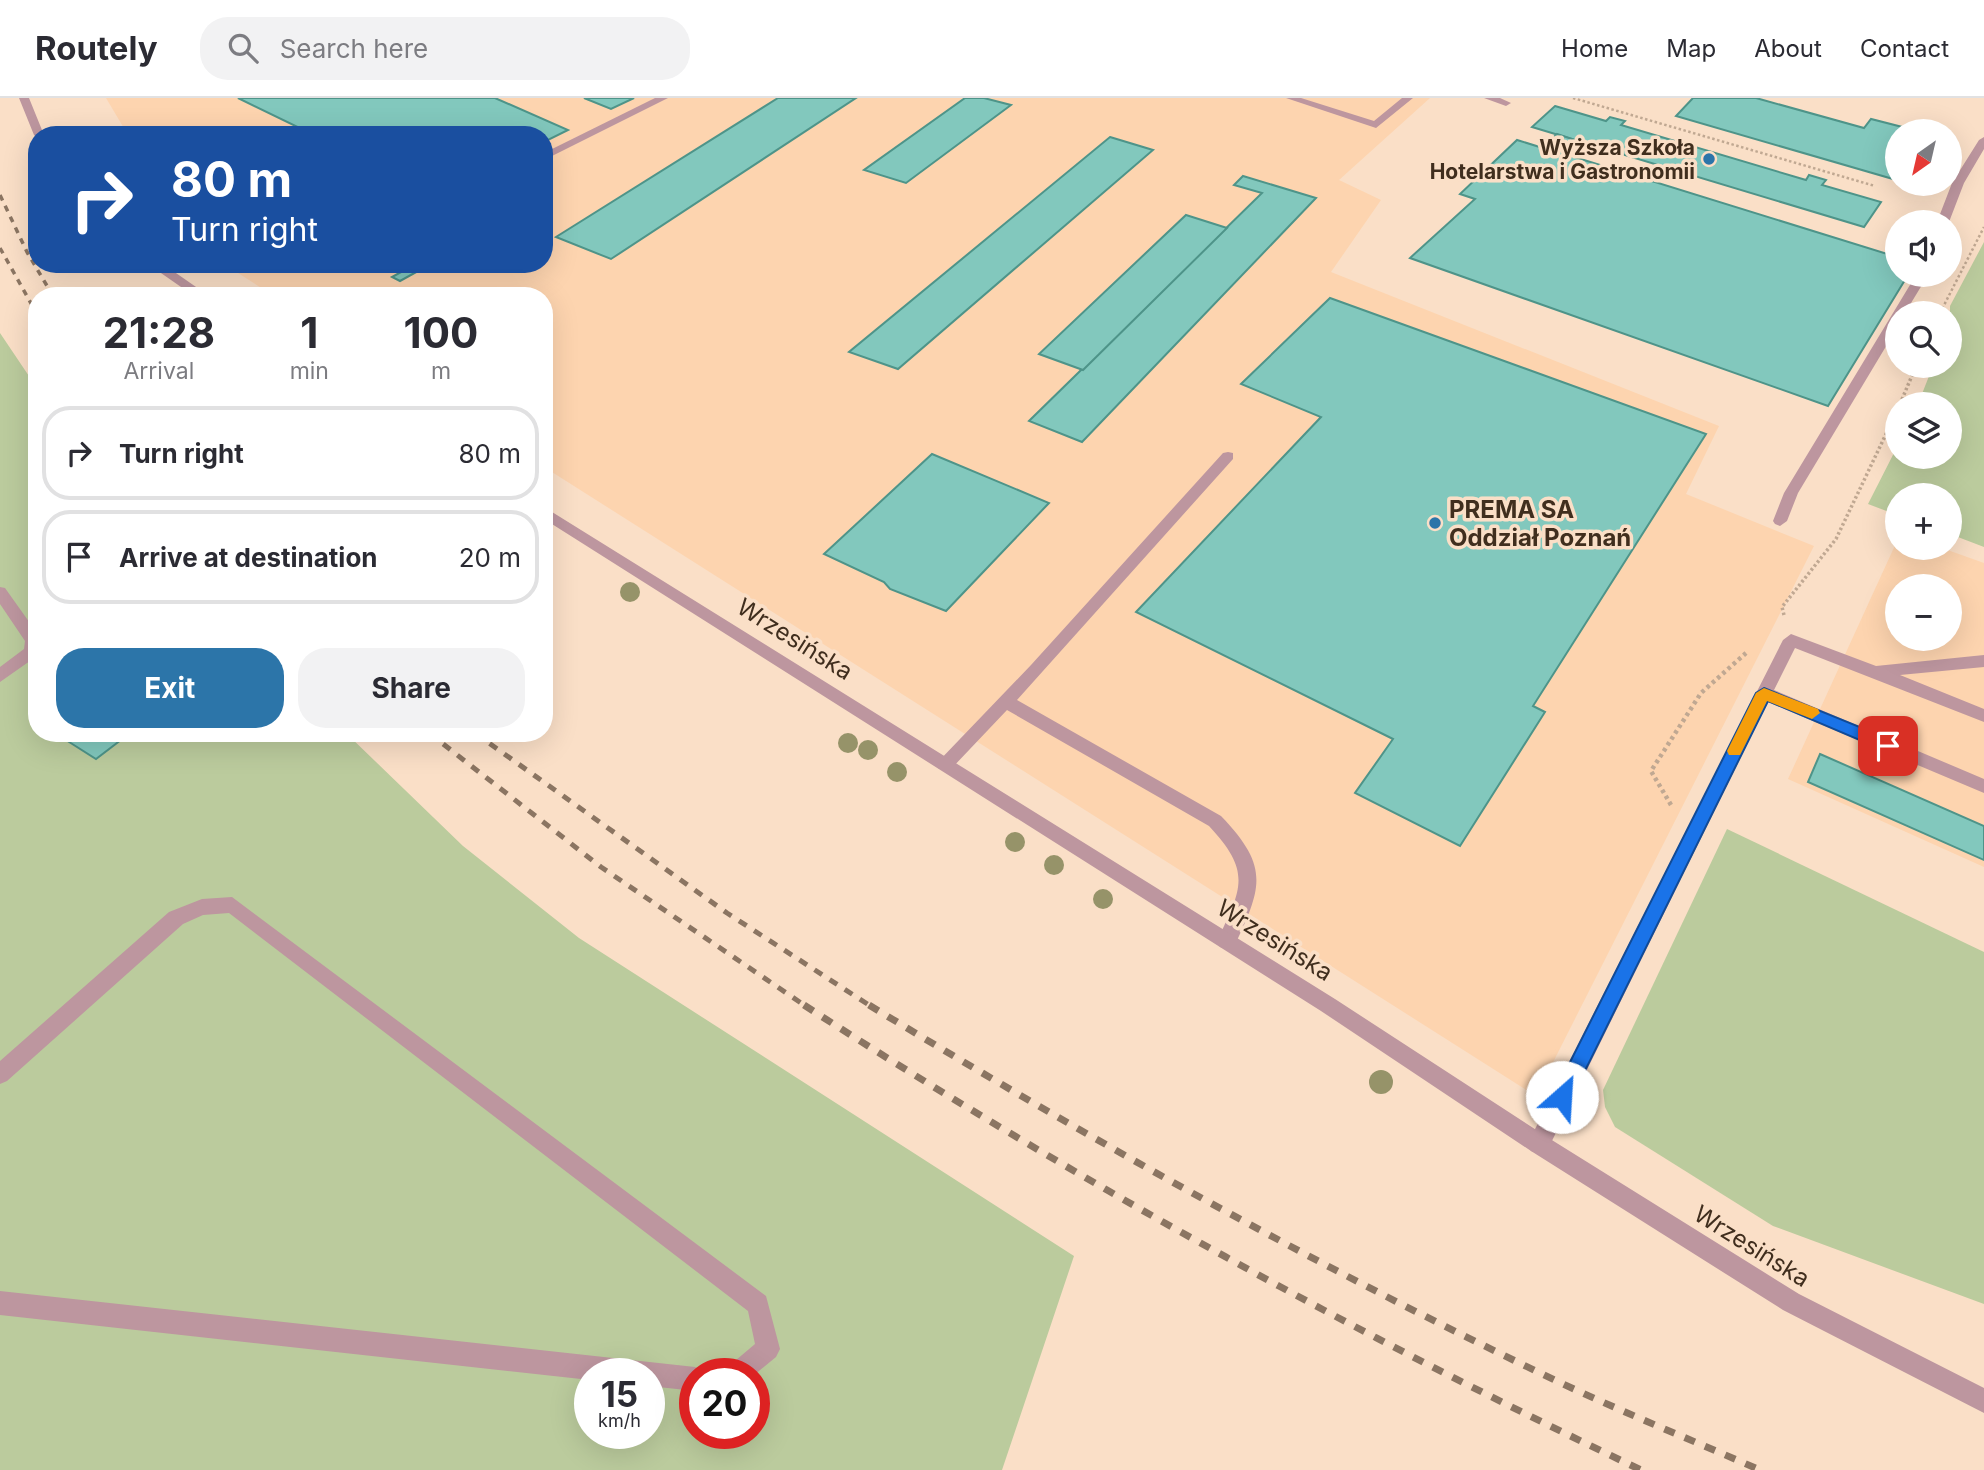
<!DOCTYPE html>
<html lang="en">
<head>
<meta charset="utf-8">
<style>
  :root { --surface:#fff; --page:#f2f2f3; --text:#2b2b33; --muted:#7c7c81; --line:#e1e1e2; --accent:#2c75a9 }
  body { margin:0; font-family:Inter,sans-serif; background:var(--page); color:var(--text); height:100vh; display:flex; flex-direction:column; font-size:26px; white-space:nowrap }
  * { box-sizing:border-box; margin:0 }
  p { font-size:23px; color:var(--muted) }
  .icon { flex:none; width:38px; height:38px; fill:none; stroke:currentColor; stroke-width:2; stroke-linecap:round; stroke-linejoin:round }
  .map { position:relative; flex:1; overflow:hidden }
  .sheet { position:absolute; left:28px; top:189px; width:525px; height:455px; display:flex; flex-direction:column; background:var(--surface); border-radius:28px; box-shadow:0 7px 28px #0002 }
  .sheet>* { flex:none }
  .guide { position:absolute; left:28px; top:28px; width:525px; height:147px; border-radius:28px; box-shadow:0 7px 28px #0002; background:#1a4fa0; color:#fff; overflow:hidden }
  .needle { width:46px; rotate:214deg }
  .buttons { position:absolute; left:1885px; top:21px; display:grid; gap:14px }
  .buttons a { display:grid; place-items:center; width:77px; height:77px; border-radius:50%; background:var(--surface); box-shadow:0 7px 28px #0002; font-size:35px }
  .speed { position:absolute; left:574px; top:1260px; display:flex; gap:14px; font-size:35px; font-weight:700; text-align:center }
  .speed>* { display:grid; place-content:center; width:91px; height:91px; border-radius:50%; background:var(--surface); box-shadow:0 7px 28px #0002; line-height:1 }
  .speed small { font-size:18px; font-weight:400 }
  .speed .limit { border:10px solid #d22; background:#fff; color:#111 }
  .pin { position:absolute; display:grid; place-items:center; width:60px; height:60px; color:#fff; margin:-30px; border-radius:14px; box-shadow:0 4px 10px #0006 }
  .me { position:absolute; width:77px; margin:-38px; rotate:26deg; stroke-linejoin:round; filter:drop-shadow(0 0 5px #0008) }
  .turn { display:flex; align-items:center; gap:24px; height:147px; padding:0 28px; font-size:32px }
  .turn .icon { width:91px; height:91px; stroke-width:2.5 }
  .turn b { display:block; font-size:49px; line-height:60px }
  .eta { display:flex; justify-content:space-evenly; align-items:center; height:119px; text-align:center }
  .eta b { font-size:42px; font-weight:700; line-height:49px }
  .action { display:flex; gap:14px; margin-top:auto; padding:14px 28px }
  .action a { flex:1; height:80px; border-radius:28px; background:var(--accent); color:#fff; font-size:28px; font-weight:700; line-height:80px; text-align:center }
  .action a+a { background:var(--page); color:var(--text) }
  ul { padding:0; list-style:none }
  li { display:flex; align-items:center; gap:21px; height:94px; margin:0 14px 10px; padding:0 14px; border:4px solid var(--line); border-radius:28px }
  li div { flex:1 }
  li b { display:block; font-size:26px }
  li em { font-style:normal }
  header { display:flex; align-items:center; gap:42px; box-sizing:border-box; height:98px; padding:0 35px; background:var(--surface); border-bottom:2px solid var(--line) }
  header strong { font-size:33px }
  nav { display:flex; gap:38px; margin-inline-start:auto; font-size:24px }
  .search { width:490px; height:63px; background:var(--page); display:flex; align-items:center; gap:18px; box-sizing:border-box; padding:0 24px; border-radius:28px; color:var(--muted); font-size:26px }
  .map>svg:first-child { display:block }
  .built { fill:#fdd4af; fill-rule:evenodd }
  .green { fill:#bbcb9d; fill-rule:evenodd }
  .building { fill:#82c8bd; stroke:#4e9489; stroke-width:2 }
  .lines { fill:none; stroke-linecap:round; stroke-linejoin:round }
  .path-far2 { stroke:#c0a892; stroke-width:2.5; stroke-dasharray:2.5 2.5; stroke-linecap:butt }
  .path-far1 { stroke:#c0a892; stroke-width:3.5; stroke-dasharray:2.5 2.5; stroke-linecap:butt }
  .path { stroke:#c0a892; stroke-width:4.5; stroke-dasharray:3.5 3.5; stroke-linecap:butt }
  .service { fill:#bd969f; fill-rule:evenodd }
  .minor { fill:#bd969f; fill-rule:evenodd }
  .rail-far2 { stroke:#8b7562; stroke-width:3.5; stroke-dasharray:6 6; stroke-linecap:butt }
  .rail-far1 { stroke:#8b7562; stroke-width:5; stroke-dasharray:9 9; stroke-linecap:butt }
  .rail { stroke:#8b7562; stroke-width:7; stroke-dasharray:11 11; stroke-linecap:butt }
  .tree { fill:#969369 }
  .route { fill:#1a73e8; stroke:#114b97; stroke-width:2 }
  .slow { fill:#f59e0b }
  .poi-dot { fill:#2c75a9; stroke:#fadfc7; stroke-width:2.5 }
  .labels { text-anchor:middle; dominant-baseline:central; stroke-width:7; stroke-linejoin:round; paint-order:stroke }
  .far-poi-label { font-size:21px; font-weight:bold; fill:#402e1e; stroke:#fadfc7; text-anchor:end }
  .poi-label { font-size:24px; font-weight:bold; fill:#402e1e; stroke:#fadfc7; text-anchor:start }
  .street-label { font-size:24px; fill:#402e1e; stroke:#fadfc7 }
</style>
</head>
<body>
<header>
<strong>Routely</strong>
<div class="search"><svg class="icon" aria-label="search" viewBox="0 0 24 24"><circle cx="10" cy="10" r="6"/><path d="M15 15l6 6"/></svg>Search here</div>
<nav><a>Home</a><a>Map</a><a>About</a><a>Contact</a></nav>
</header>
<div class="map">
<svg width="1984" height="1372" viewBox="0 0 1984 1372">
  <rect width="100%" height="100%" fill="#fadfc7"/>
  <!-- built -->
  <g class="built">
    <path d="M106,0H1430L1339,82L1381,102L1331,174L1719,328L1686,396L1814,448L1536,998L544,369V198H274L224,166H544V37H128Z"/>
    <path d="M1897,443V450H1942L1984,465V769L1788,681ZM1897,488H1950V541H1897Z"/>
  </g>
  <!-- green -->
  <g class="green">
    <path d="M1984,144V449L1950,436V397H1897V417L1868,406L1897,349V359H1950V306H1918L1933,268H1950V208Z"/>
    <path d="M0,235L37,290V635H346L463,748L579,840L1074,1158L1002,1372H0ZM590,1276H649V1335H590ZM695,1276H754V1335H695Z"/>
    <path d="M1727,731L1984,854V1206L1773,1128L1615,1029L1605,1009L1603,992Z"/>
  </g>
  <!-- building -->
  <g class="building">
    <path d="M238,0H495L568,32L544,44V37H314Z"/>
    <path d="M584,0H634L611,11Z"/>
    <path d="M778,0H856L611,161L556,139Z"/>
    <path d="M965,0H984L1011,7L906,85L864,72Z"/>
    <path d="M1693,0H1756L1864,30L1871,21L1918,33H1897V75L1893,81L1676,18Z"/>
    <path d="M1555,8L1606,23L1610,19L1625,23L1621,27L1806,82L1809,77L1826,82L1822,87L1881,104L1864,129L1532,29Z"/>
    <path d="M1557,36L1584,45L1571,58L1897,159V177H1908L1828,308L1410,160L1475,101L1460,96L1517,42L1543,50Z"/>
    <path d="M1110,39L1153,52L898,271L849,254Z"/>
    <path d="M1243,78L1316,100L1082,344L1029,323L1262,95L1234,87Z"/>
    <path d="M1186,117L1227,130L1083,272L1039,256Z"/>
    <path d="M412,168L420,172L400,183L392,179Z"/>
    <path d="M1330,200L1706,336L1533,608L1545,614L1460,748L1355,695L1393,641L1136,514L1321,319L1241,286Z"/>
    <path d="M932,356L1049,405L946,513L890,491L884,484L824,456Z"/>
    <path d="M75,635H130L96,661L66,642Z"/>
    <path d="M1820,656L1984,728V762L1808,684Z"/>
  </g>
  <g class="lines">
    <!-- path-far2 -->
    <g class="path-far2">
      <path d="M1573,0L1875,88"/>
      <path d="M1940,215L1984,129"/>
    </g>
    <!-- path-far1 -->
    <g class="path-far1">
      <path d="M1900,306L1916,268"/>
      <path d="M1784,517L1782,509L1836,441L1897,313"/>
    </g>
    <!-- path -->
    <path class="path" d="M1671,707L1651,673L1701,595L1746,555"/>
    <!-- service -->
    <g class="service">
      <path d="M655,0H668L544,62V55Z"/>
      <path d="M1286,0H1301L1374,23L1402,0H1413L1376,30Z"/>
      <path d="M1484,0H1500L1511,5L1506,8Z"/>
      <path d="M1984,39V51L1964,85L1949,124H1937L1952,85L1979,42Z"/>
      <path d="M1916,177H1928L1905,215H1897V230L1798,395L1787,423L1780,428L1775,426L1773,423L1784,395Z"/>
      <path d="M1228,354L1233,355V361L1017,602L1221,718C1270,769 1262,789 1234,849L1227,851L1220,849L1217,843C1242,790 1252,774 1209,728L1007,612L951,671H939L936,666L1031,567L1223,355Z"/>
      <path d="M1791,536L1876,568L1984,557V569L1900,577L1984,611V624L1795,550L1774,592L1984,681V695L1768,604L1547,1053L1539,1056L1531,1053L1528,1046L1531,1039L1783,542Z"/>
    </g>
    <!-- minor -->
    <g class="minor">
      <path d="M19,0H29L44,37H37V40L34,37Z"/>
      <path d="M148,166H163L209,198H194Z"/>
      <path d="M544,409L1335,901L1547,1039L1799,1196L1984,1290V1315L1783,1212L1531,1053L1321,913L544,421Z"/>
      <path d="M0,489L5,490L37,535V558L0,584V569L24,551L25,543L0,506Z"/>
      <path d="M232,799L766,1198L780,1251L776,1259L754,1277L725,1276L729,1268L755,1246L748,1213L229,815L203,817L183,826L7,983L0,986V963L169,814L202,801Z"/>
      <path d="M0,1193L695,1269L705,1276H695V1293L649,1288V1276H590V1282L0,1217Z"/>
    </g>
    <!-- rail-far2 -->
    <g class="rail-far2">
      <path d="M0,97L27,154L53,198"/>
      <path d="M0,150L37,216"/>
    </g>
    <!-- rail-far1 -->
    <g class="rail-far1">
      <path d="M429,635L601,769L807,909"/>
      <path d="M475,635L727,815L872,909"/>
    </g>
    <!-- rail -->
    <g class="rail">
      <path d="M804,907C1073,1081 1352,1234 1641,1372"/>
      <path d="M869,907C1094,1044 1324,1172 1561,1285C1627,1316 1694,1343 1760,1372"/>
    </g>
  </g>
  <!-- trees -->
  <g class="tree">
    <circle cx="630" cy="494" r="10"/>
    <circle cx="848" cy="645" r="10"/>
    <circle cx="868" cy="652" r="10"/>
    <circle cx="897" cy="674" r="10"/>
    <circle cx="1015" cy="744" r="10"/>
    <circle cx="1054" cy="767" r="10"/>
    <circle cx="1103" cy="801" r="10"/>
    <circle cx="1381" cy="984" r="12"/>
  </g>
  <!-- route -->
  <path class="route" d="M1764,590L1894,643L1896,648L1894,652H1883L1768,603L1569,1005L1562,1008L1556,1005L1553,999L1556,992L1756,595Z"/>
  <!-- slow -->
  <path class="slow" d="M1764,590L1818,611L1820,615L1812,621L1767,603L1740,657H1729L1727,653L1756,595Z"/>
  <!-- markers -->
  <g class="poi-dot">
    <circle cx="1709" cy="61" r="7"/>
    <circle cx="1435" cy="425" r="7"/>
  </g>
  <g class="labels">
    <!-- far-poi labels -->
    <g class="far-poi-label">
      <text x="1695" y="49">Wyższa Szkoła<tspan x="1695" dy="24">Hotelarstwa i Gastronomii</tspan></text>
    </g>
    <!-- poi labels -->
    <g class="poi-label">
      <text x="1449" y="411">PREMA SA<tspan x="1449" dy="28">Oddział Poznań</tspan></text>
    </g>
    <!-- street labels -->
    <g class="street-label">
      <text transform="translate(795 541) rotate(32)">Wrzesińska</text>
      <text transform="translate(1275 842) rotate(32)">Wrzesińska</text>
      <text transform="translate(1752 1148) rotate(32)">Wrzesińska</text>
    </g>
  </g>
</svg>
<div class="buttons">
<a><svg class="needle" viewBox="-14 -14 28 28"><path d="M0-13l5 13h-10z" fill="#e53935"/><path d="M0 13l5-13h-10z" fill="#7c7c81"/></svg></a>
<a><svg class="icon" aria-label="sound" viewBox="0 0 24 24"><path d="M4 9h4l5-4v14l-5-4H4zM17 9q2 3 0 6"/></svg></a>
<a><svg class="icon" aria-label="search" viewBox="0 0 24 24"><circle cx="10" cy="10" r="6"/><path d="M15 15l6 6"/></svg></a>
<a><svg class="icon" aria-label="layers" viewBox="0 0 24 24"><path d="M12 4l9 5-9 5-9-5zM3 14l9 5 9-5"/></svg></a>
<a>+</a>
<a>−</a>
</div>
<div class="speed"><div>15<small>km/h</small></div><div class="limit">20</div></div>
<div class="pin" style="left:1888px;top:648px;background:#d93025"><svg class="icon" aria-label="arrive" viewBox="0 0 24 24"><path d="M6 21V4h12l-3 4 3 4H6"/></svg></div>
<svg class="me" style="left:1562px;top:999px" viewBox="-20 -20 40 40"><circle r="19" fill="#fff"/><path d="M0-13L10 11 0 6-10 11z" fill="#1a73e8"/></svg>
<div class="guide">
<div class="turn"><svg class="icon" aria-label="right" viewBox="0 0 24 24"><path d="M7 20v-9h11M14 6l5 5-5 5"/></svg><div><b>80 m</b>Turn right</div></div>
</div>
<section class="sheet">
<div class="eta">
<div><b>21:28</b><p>Arrival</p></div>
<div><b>1</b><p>min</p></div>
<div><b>100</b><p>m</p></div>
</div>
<ul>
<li><svg class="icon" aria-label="right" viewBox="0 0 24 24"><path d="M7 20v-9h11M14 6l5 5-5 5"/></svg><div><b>Turn right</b></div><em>80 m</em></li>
<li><svg class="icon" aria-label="arrive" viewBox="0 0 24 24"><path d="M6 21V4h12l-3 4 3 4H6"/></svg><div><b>Arrive at destination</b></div><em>20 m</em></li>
</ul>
<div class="action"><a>Exit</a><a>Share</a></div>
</section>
</div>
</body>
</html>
